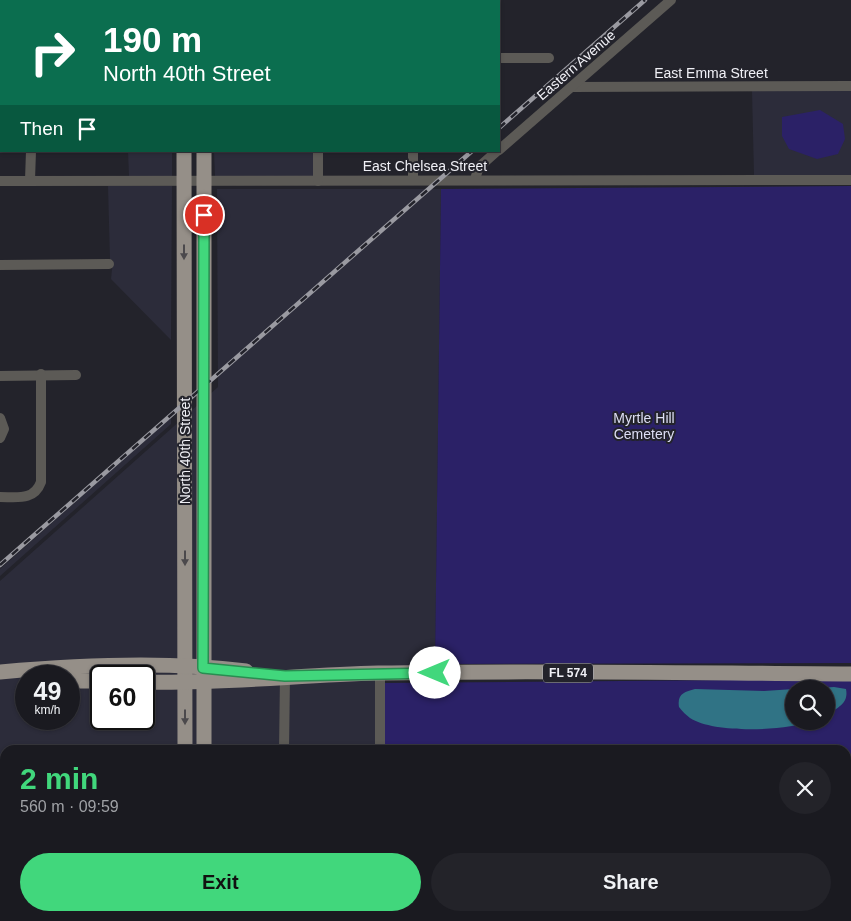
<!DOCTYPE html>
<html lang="en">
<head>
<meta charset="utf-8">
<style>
  :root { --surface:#1a1a20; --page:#232329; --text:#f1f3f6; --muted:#9fa1a5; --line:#38383e; --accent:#41d77c }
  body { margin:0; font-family:Arial,sans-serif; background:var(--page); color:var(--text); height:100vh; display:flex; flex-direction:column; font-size:19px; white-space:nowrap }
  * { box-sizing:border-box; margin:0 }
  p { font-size:16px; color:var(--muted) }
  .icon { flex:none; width:28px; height:28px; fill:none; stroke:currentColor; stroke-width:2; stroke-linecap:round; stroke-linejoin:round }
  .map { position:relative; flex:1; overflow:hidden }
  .sheet { position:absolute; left:0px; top:745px; width:851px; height:176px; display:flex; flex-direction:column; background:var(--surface); border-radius:15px 15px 0 0; box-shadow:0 1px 4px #0004,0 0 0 1px var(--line) }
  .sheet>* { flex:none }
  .hud { position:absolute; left:0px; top:0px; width:500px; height:152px; box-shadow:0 1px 4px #0004,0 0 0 1px var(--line); background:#0b6e4f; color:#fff; overflow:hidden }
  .controls { position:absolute; left:785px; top:680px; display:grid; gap:10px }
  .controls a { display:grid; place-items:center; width:50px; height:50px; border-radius:50%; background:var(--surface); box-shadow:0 1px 4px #0004,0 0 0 1px var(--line); font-size:25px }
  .speed { position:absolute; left:15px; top:665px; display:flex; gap:10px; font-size:25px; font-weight:700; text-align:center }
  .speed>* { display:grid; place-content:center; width:65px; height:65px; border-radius:50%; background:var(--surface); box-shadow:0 1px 4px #0004,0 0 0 1px var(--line); line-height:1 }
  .speed small { font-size:12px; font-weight:400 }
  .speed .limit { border:2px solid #111; border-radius:8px; background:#fff; color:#111 }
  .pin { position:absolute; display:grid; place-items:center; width:42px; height:42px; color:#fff; margin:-21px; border:2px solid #fff; border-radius:50%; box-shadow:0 1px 5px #0007 }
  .me { position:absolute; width:55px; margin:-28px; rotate:270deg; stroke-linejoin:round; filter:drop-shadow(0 0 4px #0008) }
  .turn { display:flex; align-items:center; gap:18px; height:105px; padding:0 20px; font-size:22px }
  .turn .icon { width:65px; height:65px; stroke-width:2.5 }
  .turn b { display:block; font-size:35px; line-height:42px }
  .then { display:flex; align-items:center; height:48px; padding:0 20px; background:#0003; gap:10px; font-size:19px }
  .round { display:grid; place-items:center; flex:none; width:52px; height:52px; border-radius:26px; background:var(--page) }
  .headline { display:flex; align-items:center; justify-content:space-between; height:85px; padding:0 20px }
  h1 { font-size:30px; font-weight:800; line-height:38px; color:var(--accent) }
  .button { display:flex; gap:10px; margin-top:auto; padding:10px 20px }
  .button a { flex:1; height:58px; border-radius:30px; background:var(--accent); color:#111; font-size:20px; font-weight:800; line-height:58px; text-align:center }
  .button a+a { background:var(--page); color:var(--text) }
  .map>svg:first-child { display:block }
  .built { fill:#2c2c3a; fill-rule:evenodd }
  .green { fill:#2b2167; fill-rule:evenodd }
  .water { fill:#307385 }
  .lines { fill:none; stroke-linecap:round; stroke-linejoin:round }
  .street { stroke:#5c5a56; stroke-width:10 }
  .primary { stroke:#958f88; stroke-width:15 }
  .rail-casing { stroke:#9a9aa1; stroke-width:4.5 }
  .rail { stroke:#23232b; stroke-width:2.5; stroke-dasharray:8; stroke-linecap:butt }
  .oneway { fill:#4b494c }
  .route-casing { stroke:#2a8c51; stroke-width:12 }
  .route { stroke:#41d77c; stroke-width:9 }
  .labels { text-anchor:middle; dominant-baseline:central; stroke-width:4; stroke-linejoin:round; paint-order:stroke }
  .shield { fill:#23232b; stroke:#b2b2b9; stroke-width:1 }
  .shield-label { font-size:12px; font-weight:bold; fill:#f0f0f6 }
  .street-label { font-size:14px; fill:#f0f0f6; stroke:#23232b }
  .park-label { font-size:14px; fill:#dddef4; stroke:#23232b }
</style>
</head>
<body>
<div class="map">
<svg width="851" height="921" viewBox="0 0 851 921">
  <rect width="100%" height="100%" fill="#23232b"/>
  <!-- built -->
  <g class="built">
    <rect x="213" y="0" width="102" height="1"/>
    <path d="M752,91H851V175H754Z"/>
    <path d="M128,151H172V176H129Z"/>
    <path d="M214,151H314V176H215Z"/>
    <path d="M108,186H172L171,340L111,279L113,260H110Z"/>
    <path d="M217,189H441L435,673H380V750H5V916H380V921H0V581L218,387ZM26,676H69V719H26ZM101,676H144V719H101Z"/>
    <path d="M171,417V424L0,576V569Z"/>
  </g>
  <!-- green -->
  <g class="green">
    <path d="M820,110L843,124L845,139L838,154L817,159L789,149L782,136V117Z"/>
    <path d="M851,186V663L435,664L441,189Z"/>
    <path d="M851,679V921H380V916H846V750H380V683ZM794,689H826V721H794Z"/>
  </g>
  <!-- water -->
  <g class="water">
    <path d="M834,687L846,689C849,704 837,708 826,715V689H804Z"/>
    <path d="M695,689L764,691L794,689V721H812C785,731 715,734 690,718C686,715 682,711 679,707C677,694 684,692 695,689Z"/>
  </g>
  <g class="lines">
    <!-- street -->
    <g class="street">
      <path d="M30,0L31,1"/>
      <path d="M319,1V0"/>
      <path d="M415,1V0"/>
      <path d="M499,58H549"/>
      <path d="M572,87L851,86"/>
      <path d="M499,150L671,0"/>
      <path d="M475,179L479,167L497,151"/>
      <path d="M30,180L31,151"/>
      <path d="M413,180V151"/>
      <path d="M0,181L851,180"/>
      <path d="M318,181V151"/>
      <path d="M0,265L109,264"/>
      <path d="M0,376L76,375"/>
      <path d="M0,418L4,429L0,438"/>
      <path d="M0,497C17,497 34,501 41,482V374"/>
      <path d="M380,673V750"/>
      <path d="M284,750L285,676"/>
      <path d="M0,859H5"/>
      <path d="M380,921V916"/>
    </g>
    <!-- primary -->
    <g class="primary">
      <path d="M184,0V1"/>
      <path d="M204,0V1"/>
      <path d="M184,151L185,750"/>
      <path d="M0,672C78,665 168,661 246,671"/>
      <path d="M69,681H101"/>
      <path d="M144,682C222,684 300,675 378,673C536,670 693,673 851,674"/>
      <path d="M204,750V151"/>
      <path d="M185,916V921"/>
      <path d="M204,916V921"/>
    </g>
    <defs>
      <g id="rail">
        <path d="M499,128L645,0"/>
        <path d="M0,565L472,151"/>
      </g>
    </defs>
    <!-- rail casing -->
    <use href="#rail" class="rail-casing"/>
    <!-- rail -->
    <use href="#rail" class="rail"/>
  </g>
  <!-- one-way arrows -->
  <defs><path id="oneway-solid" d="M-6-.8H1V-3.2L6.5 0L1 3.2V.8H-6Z" transform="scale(1.25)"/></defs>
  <g class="oneway">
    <use href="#oneway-solid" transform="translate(184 252) rotate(90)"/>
    <use href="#oneway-solid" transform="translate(185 558) rotate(90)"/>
    <use href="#oneway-solid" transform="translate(185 717) rotate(90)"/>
  </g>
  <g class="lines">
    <defs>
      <path id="route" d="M204,215L203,668L285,676L435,673"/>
    </defs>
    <!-- route casing -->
    <use href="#route" class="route-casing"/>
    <!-- route -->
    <use href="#route" class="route"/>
  </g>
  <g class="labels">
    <!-- shield labels -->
    <rect class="shield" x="543" y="663.5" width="50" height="19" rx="4"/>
    <g class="shield-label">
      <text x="568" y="673">FL 574</text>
    </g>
    <!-- street labels -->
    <g class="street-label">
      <text transform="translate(576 65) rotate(-41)">Eastern Avenue</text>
      <text x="711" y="73">East Emma Street</text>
      <text x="425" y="166">East Chelsea Street</text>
      <text transform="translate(185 451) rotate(-90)">North 40th Street</text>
    </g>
    <!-- park labels -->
    <g class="park-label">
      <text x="644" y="418">Myrtle Hill<tspan x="644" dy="16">Cemetery</tspan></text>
    </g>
  </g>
</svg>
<div class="controls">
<a><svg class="icon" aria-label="search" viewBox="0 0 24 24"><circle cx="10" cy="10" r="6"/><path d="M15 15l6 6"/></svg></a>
</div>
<div class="speed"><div>49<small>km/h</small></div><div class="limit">60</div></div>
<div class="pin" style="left:204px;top:215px;background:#d93025"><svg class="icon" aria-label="arrive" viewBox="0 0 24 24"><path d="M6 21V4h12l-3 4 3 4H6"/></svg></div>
<svg class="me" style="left:435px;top:673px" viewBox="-20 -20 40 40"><circle r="19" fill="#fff"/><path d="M0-13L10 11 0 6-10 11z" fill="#41d77c"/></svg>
<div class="hud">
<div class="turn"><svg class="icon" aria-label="right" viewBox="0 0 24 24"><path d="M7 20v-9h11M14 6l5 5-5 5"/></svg><div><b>190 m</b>North 40th Street</div></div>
<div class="then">Then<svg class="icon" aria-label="arrive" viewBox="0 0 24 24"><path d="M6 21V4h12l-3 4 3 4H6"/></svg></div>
</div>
<section class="sheet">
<div class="headline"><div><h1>2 min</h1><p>560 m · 09:59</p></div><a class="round"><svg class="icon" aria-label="close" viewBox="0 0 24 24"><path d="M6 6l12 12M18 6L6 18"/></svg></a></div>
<div class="button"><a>Exit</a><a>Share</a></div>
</section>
</div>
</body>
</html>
